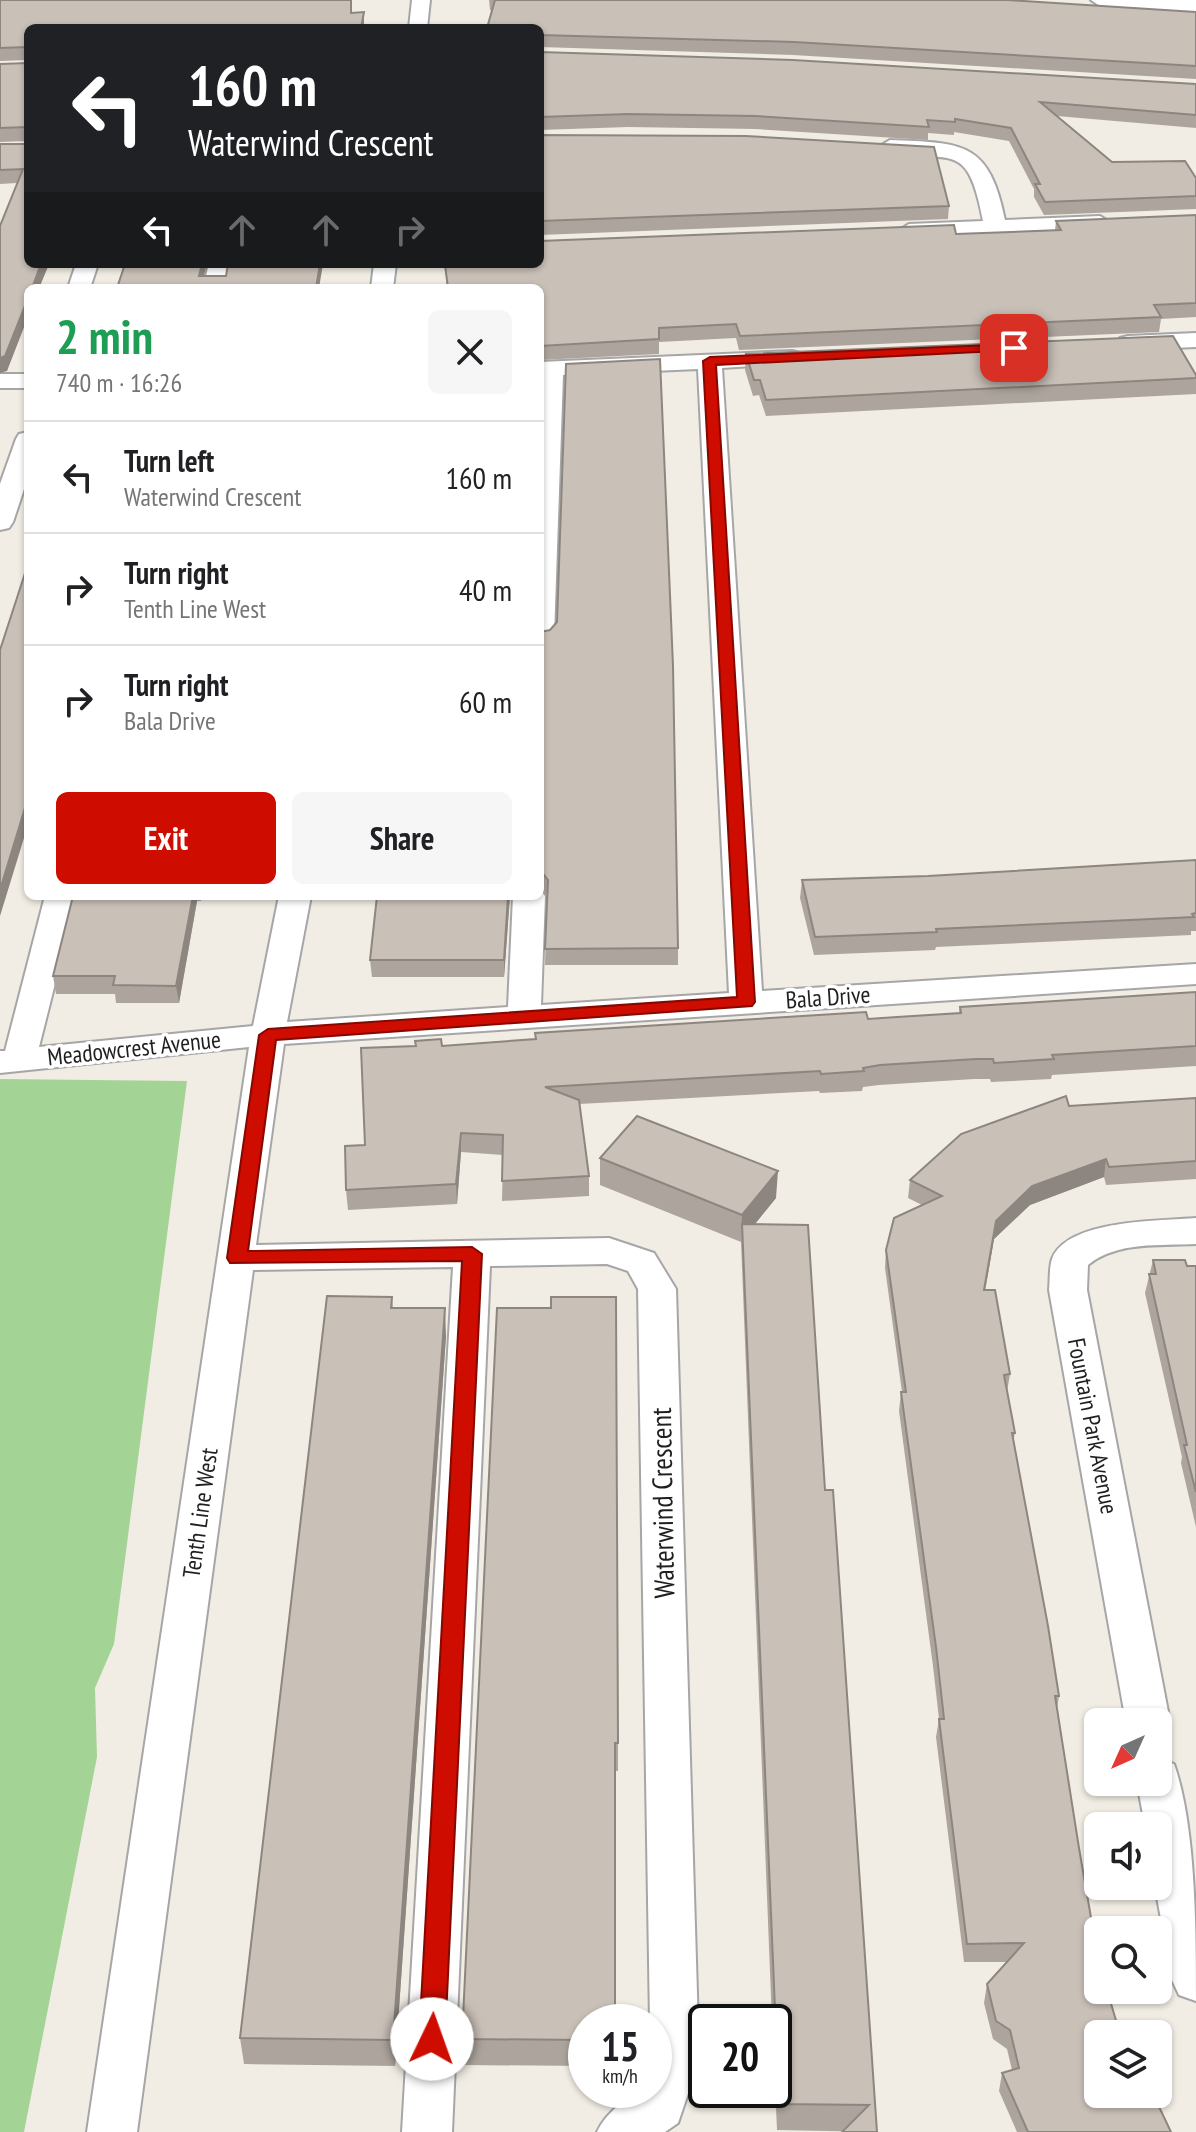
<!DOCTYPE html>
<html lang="en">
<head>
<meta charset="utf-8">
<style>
  :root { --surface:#fff; --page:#f6f6f6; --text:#202124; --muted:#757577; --line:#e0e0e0; --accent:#ce0c00 }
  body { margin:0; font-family:"PT Sans Narrow",sans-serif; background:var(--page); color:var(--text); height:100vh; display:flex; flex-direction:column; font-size:30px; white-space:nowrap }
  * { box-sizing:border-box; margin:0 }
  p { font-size:26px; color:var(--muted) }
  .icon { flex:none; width:44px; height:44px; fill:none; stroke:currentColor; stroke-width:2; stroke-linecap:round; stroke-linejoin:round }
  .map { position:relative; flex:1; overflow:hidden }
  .sheet { position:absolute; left:24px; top:284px; width:520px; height:616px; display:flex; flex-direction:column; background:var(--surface); border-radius:12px; box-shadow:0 2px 6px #0004 }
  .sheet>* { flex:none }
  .guide { position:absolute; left:24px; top:24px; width:520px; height:244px; border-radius:12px; box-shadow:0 2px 6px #0004; background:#202124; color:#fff; overflow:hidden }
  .needle { width:52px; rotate:225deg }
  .buttons { position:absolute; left:1084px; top:1708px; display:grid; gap:16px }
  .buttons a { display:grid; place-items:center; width:88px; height:88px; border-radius:12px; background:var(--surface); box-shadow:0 2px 6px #0004; font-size:40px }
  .speed { position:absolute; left:568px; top:2004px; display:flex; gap:16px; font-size:40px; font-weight:700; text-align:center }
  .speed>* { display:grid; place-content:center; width:104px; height:104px; border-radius:50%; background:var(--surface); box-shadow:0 2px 6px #0004; line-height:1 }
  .speed small { font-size:20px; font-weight:400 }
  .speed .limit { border:4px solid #111; border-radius:12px; background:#fff; color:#111 }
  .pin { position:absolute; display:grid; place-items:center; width:68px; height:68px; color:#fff; margin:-34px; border-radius:16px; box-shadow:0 4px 12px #0006 }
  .me { position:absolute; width:88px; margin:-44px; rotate:3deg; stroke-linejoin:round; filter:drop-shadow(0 0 6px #0008) }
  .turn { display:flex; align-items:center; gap:28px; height:168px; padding:0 32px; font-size:36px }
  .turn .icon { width:104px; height:104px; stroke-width:2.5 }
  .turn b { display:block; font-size:56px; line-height:68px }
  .lanes { display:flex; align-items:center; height:76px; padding:0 32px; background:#0003; justify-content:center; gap:40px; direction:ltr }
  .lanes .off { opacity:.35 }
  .round { display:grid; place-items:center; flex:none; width:84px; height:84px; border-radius:12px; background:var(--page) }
  .overview { display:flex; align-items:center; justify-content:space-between; height:136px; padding:0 32px }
  h1 { font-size:48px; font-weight:600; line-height:60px; color:#1e9e55 }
  .primary-button { display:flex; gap:16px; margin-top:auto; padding:16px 32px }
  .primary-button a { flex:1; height:92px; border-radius:12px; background:var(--accent); color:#fff; font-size:32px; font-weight:600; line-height:92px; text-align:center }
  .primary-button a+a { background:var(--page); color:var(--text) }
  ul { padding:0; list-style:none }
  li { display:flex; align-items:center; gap:24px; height:112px; padding:0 32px; border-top:2px solid var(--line) }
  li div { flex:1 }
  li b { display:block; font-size:30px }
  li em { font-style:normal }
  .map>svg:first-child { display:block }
  .forest { fill:#a4d495 }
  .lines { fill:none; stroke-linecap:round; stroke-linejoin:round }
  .minor-casing { stroke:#a6a6a6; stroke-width:4 }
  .minor { fill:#fff; fill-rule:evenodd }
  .wall { fill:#ada59d }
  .shaded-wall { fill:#8d8680 }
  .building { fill:#c9c0b7; stroke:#8d8680; stroke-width:2 }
  .route { fill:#ce0c00; stroke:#860800; stroke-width:2 }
  .labels { text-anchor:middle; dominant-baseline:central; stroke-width:7; stroke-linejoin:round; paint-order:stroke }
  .street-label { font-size:24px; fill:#1f1f1f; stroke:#fff }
  .near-street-label { font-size:28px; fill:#1f1f1f; stroke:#fff }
</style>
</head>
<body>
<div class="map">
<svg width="1196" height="2132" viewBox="0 0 1196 2132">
  <rect width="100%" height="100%" fill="#f1ede4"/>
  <!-- forest -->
  <path class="forest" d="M0,1079L187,1081L114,1644L95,1688L97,1757L24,2132H0Z"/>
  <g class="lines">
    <defs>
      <g id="minor">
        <path d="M412,0H430L427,28H409Z"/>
        <path d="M1091,0H1196V12L1100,6Z"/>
        <path d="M890,140C963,143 989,141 1005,220L1100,216L1111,223L1100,230L901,236L898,231L909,224L983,221C967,134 949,167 883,150L880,146Z"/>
        <path d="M76,264H98L90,288H68Z"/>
        <path d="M209,264H231L225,288H203Z"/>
        <path d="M374,264H396L393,288H371Z"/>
        <path d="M1196,333V347L1128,350L1120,348L1116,343L1120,338L1128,336Z"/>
        <path d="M792,351L800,353L804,358L800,363L722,368L762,991L1196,964V984L284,1044L256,1245L609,1238L654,1253L676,1289L699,2061L678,2123L665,2132H597C606,2112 633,2090 654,2090V2022H650L638,1289L628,1271L607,1264L490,1266L452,2132H402L453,1267L253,1270L137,2132H87L249,1047L0,1073V1051H5L45,896H77L39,1047L253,1026L279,896H311L287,1022L508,1007L513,896H540V889L545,896L541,1005L729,993L698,369L563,375L554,637L550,643L540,645V362Z"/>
        <rect x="0" y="374" width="28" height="14"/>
        <path d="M28,432V477L13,522L9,528L0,530V484L16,439L19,434Z"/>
        <path d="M1196,1218V1244C1160,1246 1117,1241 1088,1265L1087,1290L1170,1722L1163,1735L1158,1736V1722H1126L1049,1290C1050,1281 1049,1268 1052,1259C1067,1219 1161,1221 1196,1218Z"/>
        <path d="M1158,1758L1174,1764C1196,1826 1196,1932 1196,2001L1179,1995L1172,1980L1155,1886H1158V1826H1145L1137,1782H1158Z"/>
      </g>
    </defs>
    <!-- minor casing -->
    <use href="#minor" class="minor-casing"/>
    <!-- minor -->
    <use href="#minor" class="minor"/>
  </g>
  <!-- wall -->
  <g class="wall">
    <path d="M0,0L352,13L364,25L28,28V60L0,61Z"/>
    <path d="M489,0H1008L1196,12V79L793,55L540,47V28L490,10Z"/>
    <path d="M540,52L1196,84V128L1057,116L1112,162L1196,178V209L1044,215L1034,197V189L1009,141L954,132V135L928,133V140L756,129L628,127L540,130Z"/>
    <path d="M28,63V141L0,142V64Z"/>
    <path d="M540,135L949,206L948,219L540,235Z"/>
    <path d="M0,144H28V264H49L39,288H28L7,371L17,183L0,184Z"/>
    <path d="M1196,215V317L1161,319L1159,332L739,350L736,338L659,342V354L540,360V288H447L446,279L445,265L956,234L1055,230L1056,221Z"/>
    <path d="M746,354L1196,375V394L766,416L759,395L753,396L745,370Z"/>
    <path d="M540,632L678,948V965H545L547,895L540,887Z"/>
    <path d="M1196,860V931H1191V935L936,947L935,950L814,955L800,898L802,880L928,876Z"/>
    <path d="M73,896H202L201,901H197L179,1003H116L115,994H56L53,976Z"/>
    <path d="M377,896H510L504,977H372L370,960Z"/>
    <path d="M1196,992V1066L1052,1075L1051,1079L991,1082L990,1079H974L879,1085L863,1087L862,1091L820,1093L819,1091L579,1104L589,1176V1196L502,1201L503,1155L461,1152L457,1204L348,1210L346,1190L365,1145L442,1046L535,1039V1033L868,1019L959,1013L960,1007Z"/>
    <path d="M1196,1098V1179L1106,1185L1104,1177L1030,1205L994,1239L985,1290L1010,1374L1007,1392L1015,1433L1013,1442L1059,1696L1057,1709L1098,2034L1171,2132H1017L999,2091L1002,2073L1012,2070L1007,2049L993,2039L984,2003L987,1984L1007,1962H964L936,1737L939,1719L933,1666L899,1411L901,1392H902L885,1268L886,1250L922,1205L908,1198L910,1180L1069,1106Z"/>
    <path d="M600,1158L776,1198L755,1224L825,1490L877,2132L777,2130L774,2062V2022H772L741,1242L600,1185Z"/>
    <path d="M1153,1260L1187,1266H1196V1527L1181,1463L1182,1457L1145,1293Z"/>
    <path d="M392,1297L393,1308L446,1336L395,2066L244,2064L240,2038Z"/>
    <path d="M497,1308L618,1743V1771H615L586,2022V2066L464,2065L462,2039Z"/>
  </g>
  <!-- shaded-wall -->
  <g class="shaded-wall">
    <path d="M364,12V28H361Z"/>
    <path d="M41,264H49L39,288H32Z"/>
    <path d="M202,264H207L201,288L199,276Z"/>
    <path d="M320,264H323L319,288H316Z"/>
    <path d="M28,298V317L7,371L0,373V358Z"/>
    <path d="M25,808L28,825L0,916V890Z"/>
    <path d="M193,896H196L197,901L179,1003L176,986Z"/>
    <path d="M508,896H510L504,977V960Z"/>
    <path d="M461,1133V1152L457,1204L456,1184Z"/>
    <path d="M1106,1159L1104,1177L1030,1205L994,1239L982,1309L996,1221L1032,1186Z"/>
    <path d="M778,1171L776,1198L742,1240V1224L741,1242L742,1215Z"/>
    <path d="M445,1308L446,1336L395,2066L393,2040Z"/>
  </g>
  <!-- building -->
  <g class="building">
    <path d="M0,0H351V13L364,12L361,28H28V47L0,48Z"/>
    <path d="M495,0H1008L1196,12V66L794,42L540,35V28H487Z"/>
    <path d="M540,52L793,60L1196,84V115L1040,102L1112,162L1185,161L1196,178V196L1045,202L1035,184H1040L1011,128L955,119V122L927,120L929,127L756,116L628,114L540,117Z"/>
    <path d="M28,63V127L0,128V64Z"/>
    <path d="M540,135L746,136L934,147L949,206L540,221Z"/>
    <path d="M0,144H28V264H41L32,288H28V298L5,356L0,358V226L23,169L0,170Z"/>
    <path d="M1196,215V303L1154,305L1161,317L740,336L736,324L659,328V339L540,346V288H448L445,265L451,264H540V241L954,225L956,234L1061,230L1056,221Z"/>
    <path d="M125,264H202L199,276H226L228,264H320L316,288H117Z"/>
    <path d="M1173,336L1196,375V378L766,400L760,380H754L746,354Z"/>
    <path d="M660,359L673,666L678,948L545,949L548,880L540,870V632L550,630L557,622L566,364Z"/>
    <path d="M28,564V808H25L0,890V650Z"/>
    <path d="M1196,860V913L1192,914L1194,917L936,929L937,932L815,937L802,880L928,876Z"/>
    <path d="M73,896H193L176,986L113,985L115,976H53Z"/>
    <path d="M377,896H508L504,960H370Z"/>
    <path d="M1196,992V1046L1052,1055L1054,1059L994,1063L993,1059H976L880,1065L863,1068L864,1071L821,1074L820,1071L545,1087L579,1100L589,1176L502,1181L503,1135L461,1133L456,1184L346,1190L345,1146L365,1145L361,1048L416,1046L415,1041L441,1039L442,1046L536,1039L535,1033L866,1012L868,1019L897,1017L961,1013L960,1007Z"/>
    <path d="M1066,1096L1069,1106L1196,1098V1161L1109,1167L1106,1159L1032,1186L996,1221L984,1290H995L1010,1374L1004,1375L1015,1433H1012L1048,1626L1059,1696H1055L1079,1848L1098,1958V1990H1107L1120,2034H1098V2094H1153L1171,2132H1028L1002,2073L1019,2068L1010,2030L996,2021L987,1984L1024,1943L967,1944L939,1719H944L936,1647L901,1392H906L886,1250L894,1218L942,1196L910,1180L961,1134Z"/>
    <path d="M637,1116L778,1171L742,1215L600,1158Z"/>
    <path d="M742,1224L808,1225L825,1490H833L877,2132H842L869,2105L779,2104Z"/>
    <path d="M1153,1260H1185L1187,1266H1196V1492L1184,1445H1187L1149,1274H1156Z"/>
    <path d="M327,1296L392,1297L391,1308H445L393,2040L240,2038Z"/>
    <path d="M551,1297H616L618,1743H615V2022H586V2040L462,2039L497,1308H551Z"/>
  </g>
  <!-- route -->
  <path class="route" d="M1014,344L1018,345V350L716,365L755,1002L752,1006L276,1040L248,1251L472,1247L482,1254L445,2039L441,2047L432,2050L423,2047L419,2039L462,1261L230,1263L227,1258L259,1035L268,1029L737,997L703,361L710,357Z"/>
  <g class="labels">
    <!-- street labels -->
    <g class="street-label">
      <text transform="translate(828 997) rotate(-4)">Bala Drive</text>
      <text transform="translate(134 1048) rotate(-6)">Meadowcrest Avenue</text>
      <text transform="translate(1093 1426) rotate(79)">Fountain Park Avenue</text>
      <text transform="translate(200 1513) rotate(-82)">Tenth Line West</text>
    </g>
    <!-- near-street labels -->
    <g class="near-street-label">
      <text transform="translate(662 1503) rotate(-91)">Waterwind Crescent</text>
    </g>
  </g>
</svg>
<div class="buttons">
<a><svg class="needle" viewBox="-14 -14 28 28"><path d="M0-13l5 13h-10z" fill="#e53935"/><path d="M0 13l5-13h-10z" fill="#757577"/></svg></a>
<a><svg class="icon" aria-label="sound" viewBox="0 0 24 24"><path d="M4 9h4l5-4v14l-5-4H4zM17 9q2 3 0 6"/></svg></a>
<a><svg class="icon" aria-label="search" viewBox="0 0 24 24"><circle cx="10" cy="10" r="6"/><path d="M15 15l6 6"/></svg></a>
<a><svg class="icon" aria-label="layers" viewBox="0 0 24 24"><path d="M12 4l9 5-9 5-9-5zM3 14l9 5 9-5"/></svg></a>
</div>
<div class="speed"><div>15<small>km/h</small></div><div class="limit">20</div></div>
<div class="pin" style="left:1014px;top:348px;background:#d93025"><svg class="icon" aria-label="arrive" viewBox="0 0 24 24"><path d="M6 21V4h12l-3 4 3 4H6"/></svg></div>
<svg class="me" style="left:432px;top:2039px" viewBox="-20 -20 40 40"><circle r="19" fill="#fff"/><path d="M0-13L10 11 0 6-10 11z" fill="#ce0c00"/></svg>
<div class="guide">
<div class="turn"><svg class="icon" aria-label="left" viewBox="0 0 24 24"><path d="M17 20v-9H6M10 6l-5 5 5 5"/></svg><div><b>160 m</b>Waterwind Crescent</div></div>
<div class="lanes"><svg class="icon" aria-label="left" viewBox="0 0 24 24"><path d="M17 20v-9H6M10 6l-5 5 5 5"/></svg><svg class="icon off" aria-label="ahead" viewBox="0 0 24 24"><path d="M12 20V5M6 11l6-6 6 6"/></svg><svg class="icon off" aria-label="ahead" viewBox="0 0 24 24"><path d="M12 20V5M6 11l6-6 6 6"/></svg><svg class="icon off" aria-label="right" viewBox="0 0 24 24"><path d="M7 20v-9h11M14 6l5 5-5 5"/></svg></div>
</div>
<section class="sheet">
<div class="overview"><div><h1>2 min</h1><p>740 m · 16:26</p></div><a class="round"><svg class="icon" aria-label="close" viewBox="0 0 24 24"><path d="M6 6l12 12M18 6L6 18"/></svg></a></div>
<ul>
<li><svg class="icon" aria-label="left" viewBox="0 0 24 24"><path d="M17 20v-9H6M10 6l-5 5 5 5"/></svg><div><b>Turn left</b><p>Waterwind Crescent</p></div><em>160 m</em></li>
<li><svg class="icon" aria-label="right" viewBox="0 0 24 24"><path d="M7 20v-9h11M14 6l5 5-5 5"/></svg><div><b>Turn right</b><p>Tenth Line West</p></div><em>40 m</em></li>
<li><svg class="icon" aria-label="right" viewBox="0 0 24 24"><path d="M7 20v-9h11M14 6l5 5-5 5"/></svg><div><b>Turn right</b><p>Bala Drive</p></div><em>60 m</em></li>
</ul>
<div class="primary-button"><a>Exit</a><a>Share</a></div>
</section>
</div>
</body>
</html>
